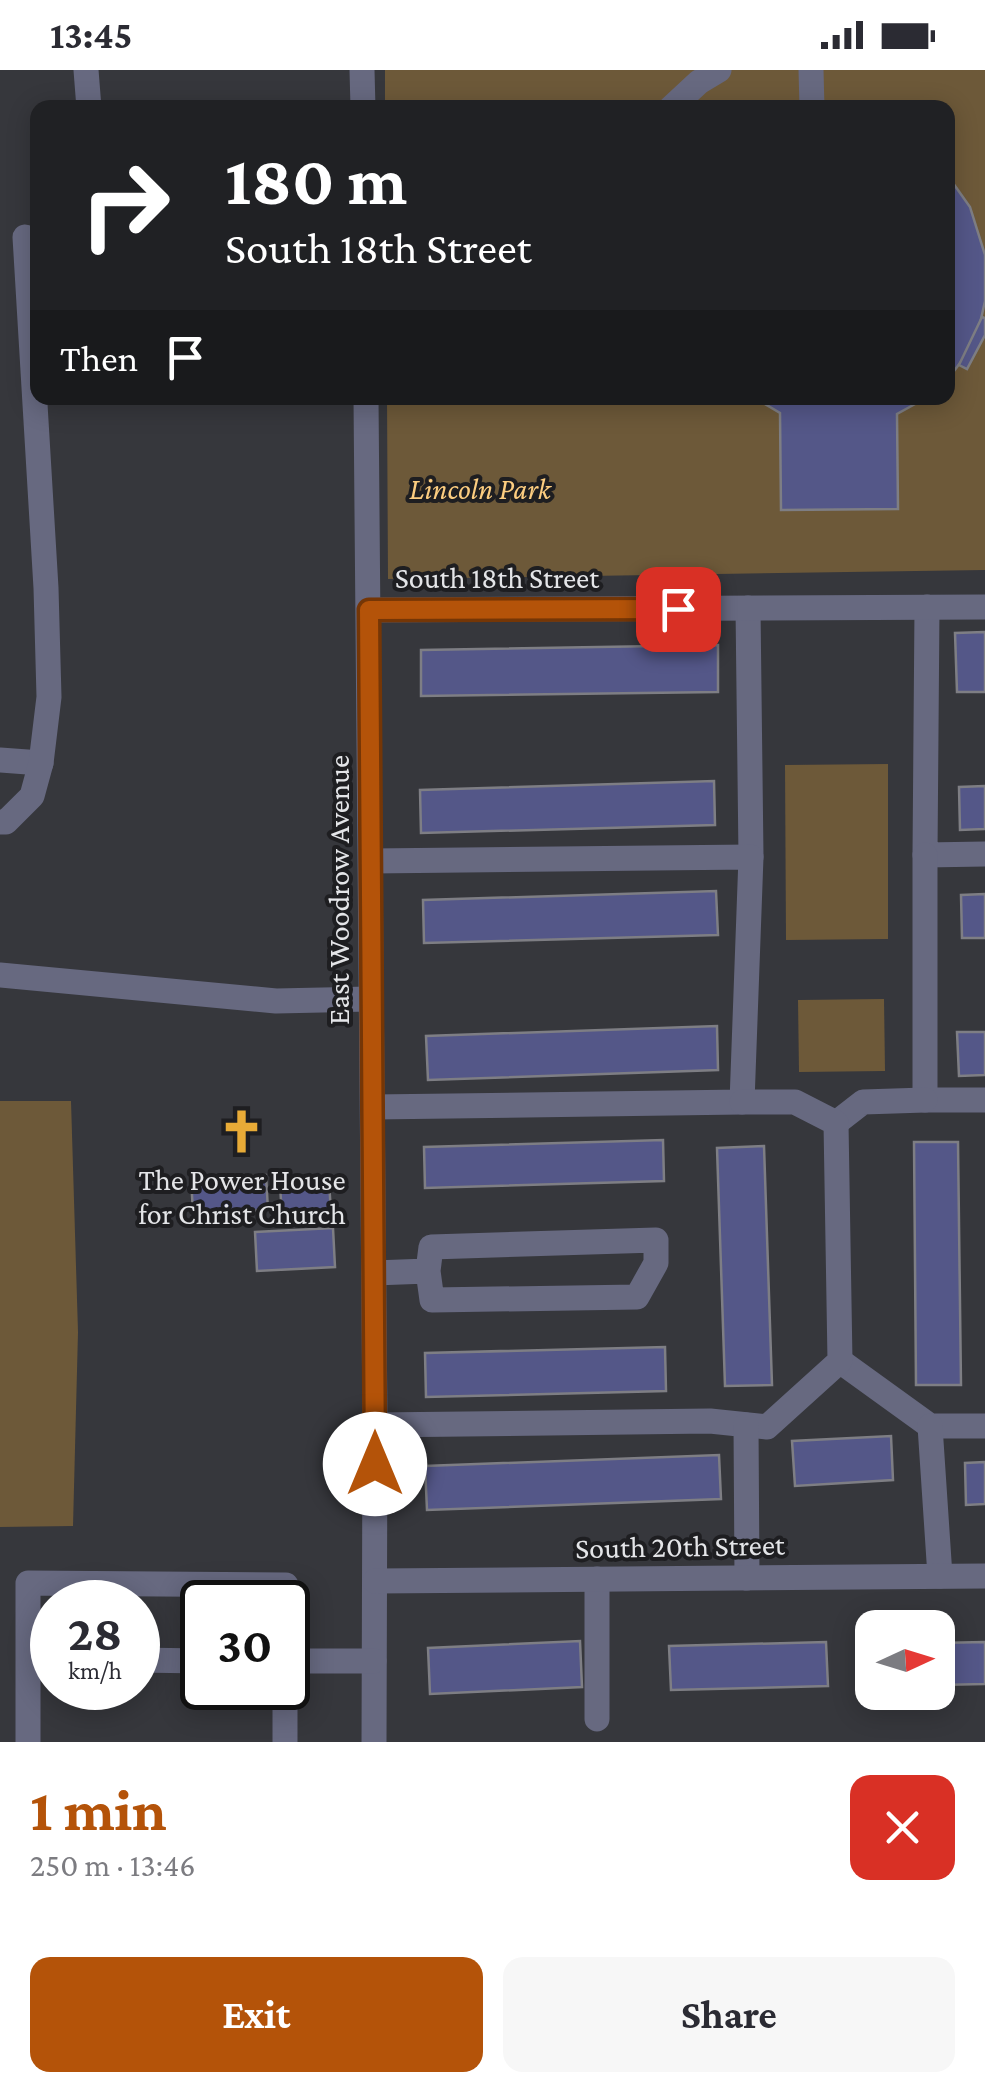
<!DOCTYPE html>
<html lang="en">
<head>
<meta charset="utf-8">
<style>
  :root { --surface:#fff; --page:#f7f7f7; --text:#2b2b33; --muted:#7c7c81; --accent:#b45309 }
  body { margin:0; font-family:"Crimson Pro",serif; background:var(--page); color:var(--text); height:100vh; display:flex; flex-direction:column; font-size:38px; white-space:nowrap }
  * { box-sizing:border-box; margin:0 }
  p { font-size:32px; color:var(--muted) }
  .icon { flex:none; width:55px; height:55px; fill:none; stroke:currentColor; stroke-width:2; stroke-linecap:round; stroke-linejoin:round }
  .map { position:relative; height:1672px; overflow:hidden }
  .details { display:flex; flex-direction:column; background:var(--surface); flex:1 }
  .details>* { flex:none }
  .guide { position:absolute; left:30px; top:30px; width:925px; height:305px; border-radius:20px; box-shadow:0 5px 25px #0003; background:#202124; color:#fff; overflow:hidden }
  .needle { width:65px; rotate:86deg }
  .tools { position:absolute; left:855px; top:1540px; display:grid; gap:20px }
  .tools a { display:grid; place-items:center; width:100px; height:100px; border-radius:20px; background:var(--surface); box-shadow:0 5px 25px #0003; font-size:50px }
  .speed { position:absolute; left:30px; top:1510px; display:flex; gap:20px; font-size:50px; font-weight:700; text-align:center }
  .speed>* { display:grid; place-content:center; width:130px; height:130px; border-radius:50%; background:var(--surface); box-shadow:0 5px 25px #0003; line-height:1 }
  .speed small { font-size:25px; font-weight:400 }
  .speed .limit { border:5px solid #111; border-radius:15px; background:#fff; color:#111 }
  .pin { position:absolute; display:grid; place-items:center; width:85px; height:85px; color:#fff; margin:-42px; border-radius:20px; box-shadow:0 5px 15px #0006 }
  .me { position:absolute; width:110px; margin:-55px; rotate:0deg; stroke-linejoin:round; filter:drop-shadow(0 0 8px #0008) }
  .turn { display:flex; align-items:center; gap:35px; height:210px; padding:0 30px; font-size:45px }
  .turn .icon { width:130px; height:130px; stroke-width:2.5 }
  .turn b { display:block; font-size:70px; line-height:85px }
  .then { display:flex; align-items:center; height:95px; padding:0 30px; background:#0003; gap:20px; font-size:38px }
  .round { display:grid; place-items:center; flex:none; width:105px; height:105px; border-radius:20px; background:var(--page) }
  .head { display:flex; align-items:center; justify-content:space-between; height:170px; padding:0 30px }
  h1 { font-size:60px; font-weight:700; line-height:75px; color:var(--accent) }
  .cta { display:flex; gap:20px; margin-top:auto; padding:20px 30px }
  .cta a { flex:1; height:115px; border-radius:20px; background:var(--accent); color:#fff; font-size:40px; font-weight:700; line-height:115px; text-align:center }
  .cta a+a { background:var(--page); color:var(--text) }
  .status { display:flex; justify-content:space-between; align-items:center; height:70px; padding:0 50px; background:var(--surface); direction:ltr }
  .status svg { height:28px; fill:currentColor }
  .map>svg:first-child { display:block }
  .green { fill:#6d5939 }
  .building { fill:#545788; stroke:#7e7e84; stroke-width:2.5 }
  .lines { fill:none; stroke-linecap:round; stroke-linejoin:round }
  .minor { stroke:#676980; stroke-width:25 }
  .route-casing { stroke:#753606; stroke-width:25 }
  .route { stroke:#b45309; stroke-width:18 }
  .labels { text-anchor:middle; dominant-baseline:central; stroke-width:8; stroke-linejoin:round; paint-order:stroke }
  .park-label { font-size:30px; font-style:italic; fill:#fccd80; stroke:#1e1e21 }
  .street-label { font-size:30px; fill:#e4e5e8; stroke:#1e1e21 }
  .poi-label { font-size:30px; fill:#e4e5e8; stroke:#1e1e21 }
</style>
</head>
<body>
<div class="status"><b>13:45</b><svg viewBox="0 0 49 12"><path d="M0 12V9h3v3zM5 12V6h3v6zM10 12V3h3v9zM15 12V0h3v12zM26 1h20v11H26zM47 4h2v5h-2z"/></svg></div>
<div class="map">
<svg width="985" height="1672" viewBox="0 0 985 1672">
  <rect width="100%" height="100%" fill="#36373c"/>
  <!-- green -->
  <g class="green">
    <path d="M385,0H985V500L388,509L387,328H948V38L385,37Z"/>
    <path d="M888,694V869L786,870L785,695Z"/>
    <path d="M884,929L885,1001L799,1002L798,930Z"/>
    <path d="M0,1031H71L78,1262L73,1456L0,1457Z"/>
  </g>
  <!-- building -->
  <g class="building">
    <path d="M948,106L970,137L985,185V231L979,258L966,285L948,309Z"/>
    <path d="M982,247L985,248V265L967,299L959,295Z"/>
    <path d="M755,328H926L897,344L898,439L781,440L780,343Z"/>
    <path d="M985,562V622H957L955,563Z"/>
    <path d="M718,575V622L421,626V580Z"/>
    <path d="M714,711L715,755L421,763L420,720Z"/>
    <path d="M985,716V759L960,760L959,717Z"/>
    <path d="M716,821L718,865L424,873L423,830Z"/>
    <path d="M985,824V868H962L961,825Z"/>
    <path d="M717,956L718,1000L428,1010L426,966Z"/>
    <path d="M957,962H985V1005L959,1006Z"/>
    <path d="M663,1070L664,1111L425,1118L424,1077Z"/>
    <path d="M914,1072H958L961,1315H916Z"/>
    <path d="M764,1076L772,1315L725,1316L717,1078Z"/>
    <path d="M266,1105L268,1140L193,1143L191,1108Z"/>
    <path d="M329,1112L331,1142L282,1146L280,1115Z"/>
    <path d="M333,1158L335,1197L257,1201L255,1162Z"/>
    <path d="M665,1277L666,1321L426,1327L425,1283Z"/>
    <path d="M891,1366L893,1410L795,1416L792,1371Z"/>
    <path d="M719,1385L721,1429L427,1440L425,1396Z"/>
    <path d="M985,1392V1434L966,1435L965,1393Z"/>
    <path d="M580,1571L582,1617L430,1624L428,1578Z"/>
    <path d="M826,1572L828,1616L671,1620L669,1576Z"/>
    <path d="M985,1572V1614L938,1615V1573Z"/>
    <path d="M872,1575V1618H860L858,1576Z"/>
  </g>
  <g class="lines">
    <!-- minor -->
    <g class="minor">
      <path d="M86,0L89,38"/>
      <path d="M362,0L363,38"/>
      <path d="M811,0L812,38"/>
      <path d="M671,38L699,12L719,0"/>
      <path d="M366,328L375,1355L374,1672"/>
      <path d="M927,537L925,785L985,784"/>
      <path d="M748,538L751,787"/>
      <path d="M369,540L985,537"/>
      <path d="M0,690L41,693"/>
      <path d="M0,752H6L32,726L41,693L49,627L46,518L25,167"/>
      <path d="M925,785V1030H985"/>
      <path d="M371,791L751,787L742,1032L373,1037"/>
      <path d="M0,905L276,931L369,929"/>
      <path d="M836,1053L863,1032L925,1030"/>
      <path d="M374,1203L428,1201L432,1230L637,1227L656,1193V1170L431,1177L428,1201"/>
      <path d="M840,1291L930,1356H985"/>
      <path d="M375,1355L710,1351L767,1357L840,1291L836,1053L795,1032H742"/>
      <path d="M746,1355L747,1508"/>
      <path d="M930,1356L940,1506"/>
      <path d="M597,1509V1649"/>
      <path d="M375,1511L985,1506"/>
      <path d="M138,1590L202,1591"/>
      <path d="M288,1591H374"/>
      <path d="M285,1618V1672"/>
      <path d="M28,1672V1513L286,1515V1532"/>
    </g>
  </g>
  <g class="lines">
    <defs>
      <path id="route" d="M375,1394L369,540L678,539"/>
    </defs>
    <!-- route casing -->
    <use href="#route" class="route-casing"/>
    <!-- route -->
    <use href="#route" class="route"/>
  </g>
  <!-- icons -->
  <defs>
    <symbol id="church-bare" viewBox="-9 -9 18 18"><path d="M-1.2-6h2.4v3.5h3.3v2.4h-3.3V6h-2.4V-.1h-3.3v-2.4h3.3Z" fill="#e8ab37" stroke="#1e1e21" stroke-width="2.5" paint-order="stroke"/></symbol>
  </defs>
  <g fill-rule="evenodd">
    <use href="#church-bare" x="210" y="1030" width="63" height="63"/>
  </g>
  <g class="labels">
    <!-- park labels -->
    <g class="park-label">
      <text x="480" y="418">Lincoln Park</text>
    </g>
    <!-- street labels -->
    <g class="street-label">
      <text x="497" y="507">South 18th Street</text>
      <text transform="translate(338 820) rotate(-90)">East Woodrow Avenue</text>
      <text transform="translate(680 1476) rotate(-1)">South 20th Street</text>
    </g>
    <!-- poi labels -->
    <g class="poi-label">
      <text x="242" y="1109">The Power House<tspan x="242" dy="34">for Christ Church</tspan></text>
    </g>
  </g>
</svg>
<div class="tools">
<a><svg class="needle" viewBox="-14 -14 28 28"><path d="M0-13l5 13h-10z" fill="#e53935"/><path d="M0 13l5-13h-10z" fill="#7c7c81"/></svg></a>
</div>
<div class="speed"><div>28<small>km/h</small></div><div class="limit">30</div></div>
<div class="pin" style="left:678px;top:539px;background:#d93025"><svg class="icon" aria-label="arrive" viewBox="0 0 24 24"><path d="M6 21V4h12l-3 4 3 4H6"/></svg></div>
<svg class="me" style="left:375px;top:1394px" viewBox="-20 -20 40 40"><circle r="19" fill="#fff"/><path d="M0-13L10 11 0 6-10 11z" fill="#b45309"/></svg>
<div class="guide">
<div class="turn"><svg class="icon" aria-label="right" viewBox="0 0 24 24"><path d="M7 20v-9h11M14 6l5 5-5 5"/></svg><div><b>180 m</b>South 18th Street</div></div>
<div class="then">Then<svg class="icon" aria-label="arrive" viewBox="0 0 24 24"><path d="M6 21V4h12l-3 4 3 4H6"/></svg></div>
</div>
</div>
<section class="details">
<div class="head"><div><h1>1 min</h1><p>250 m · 13:46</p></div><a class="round" style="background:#d93025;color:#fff"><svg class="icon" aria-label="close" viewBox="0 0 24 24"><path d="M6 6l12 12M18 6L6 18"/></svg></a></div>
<div class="cta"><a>Exit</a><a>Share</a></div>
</section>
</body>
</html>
